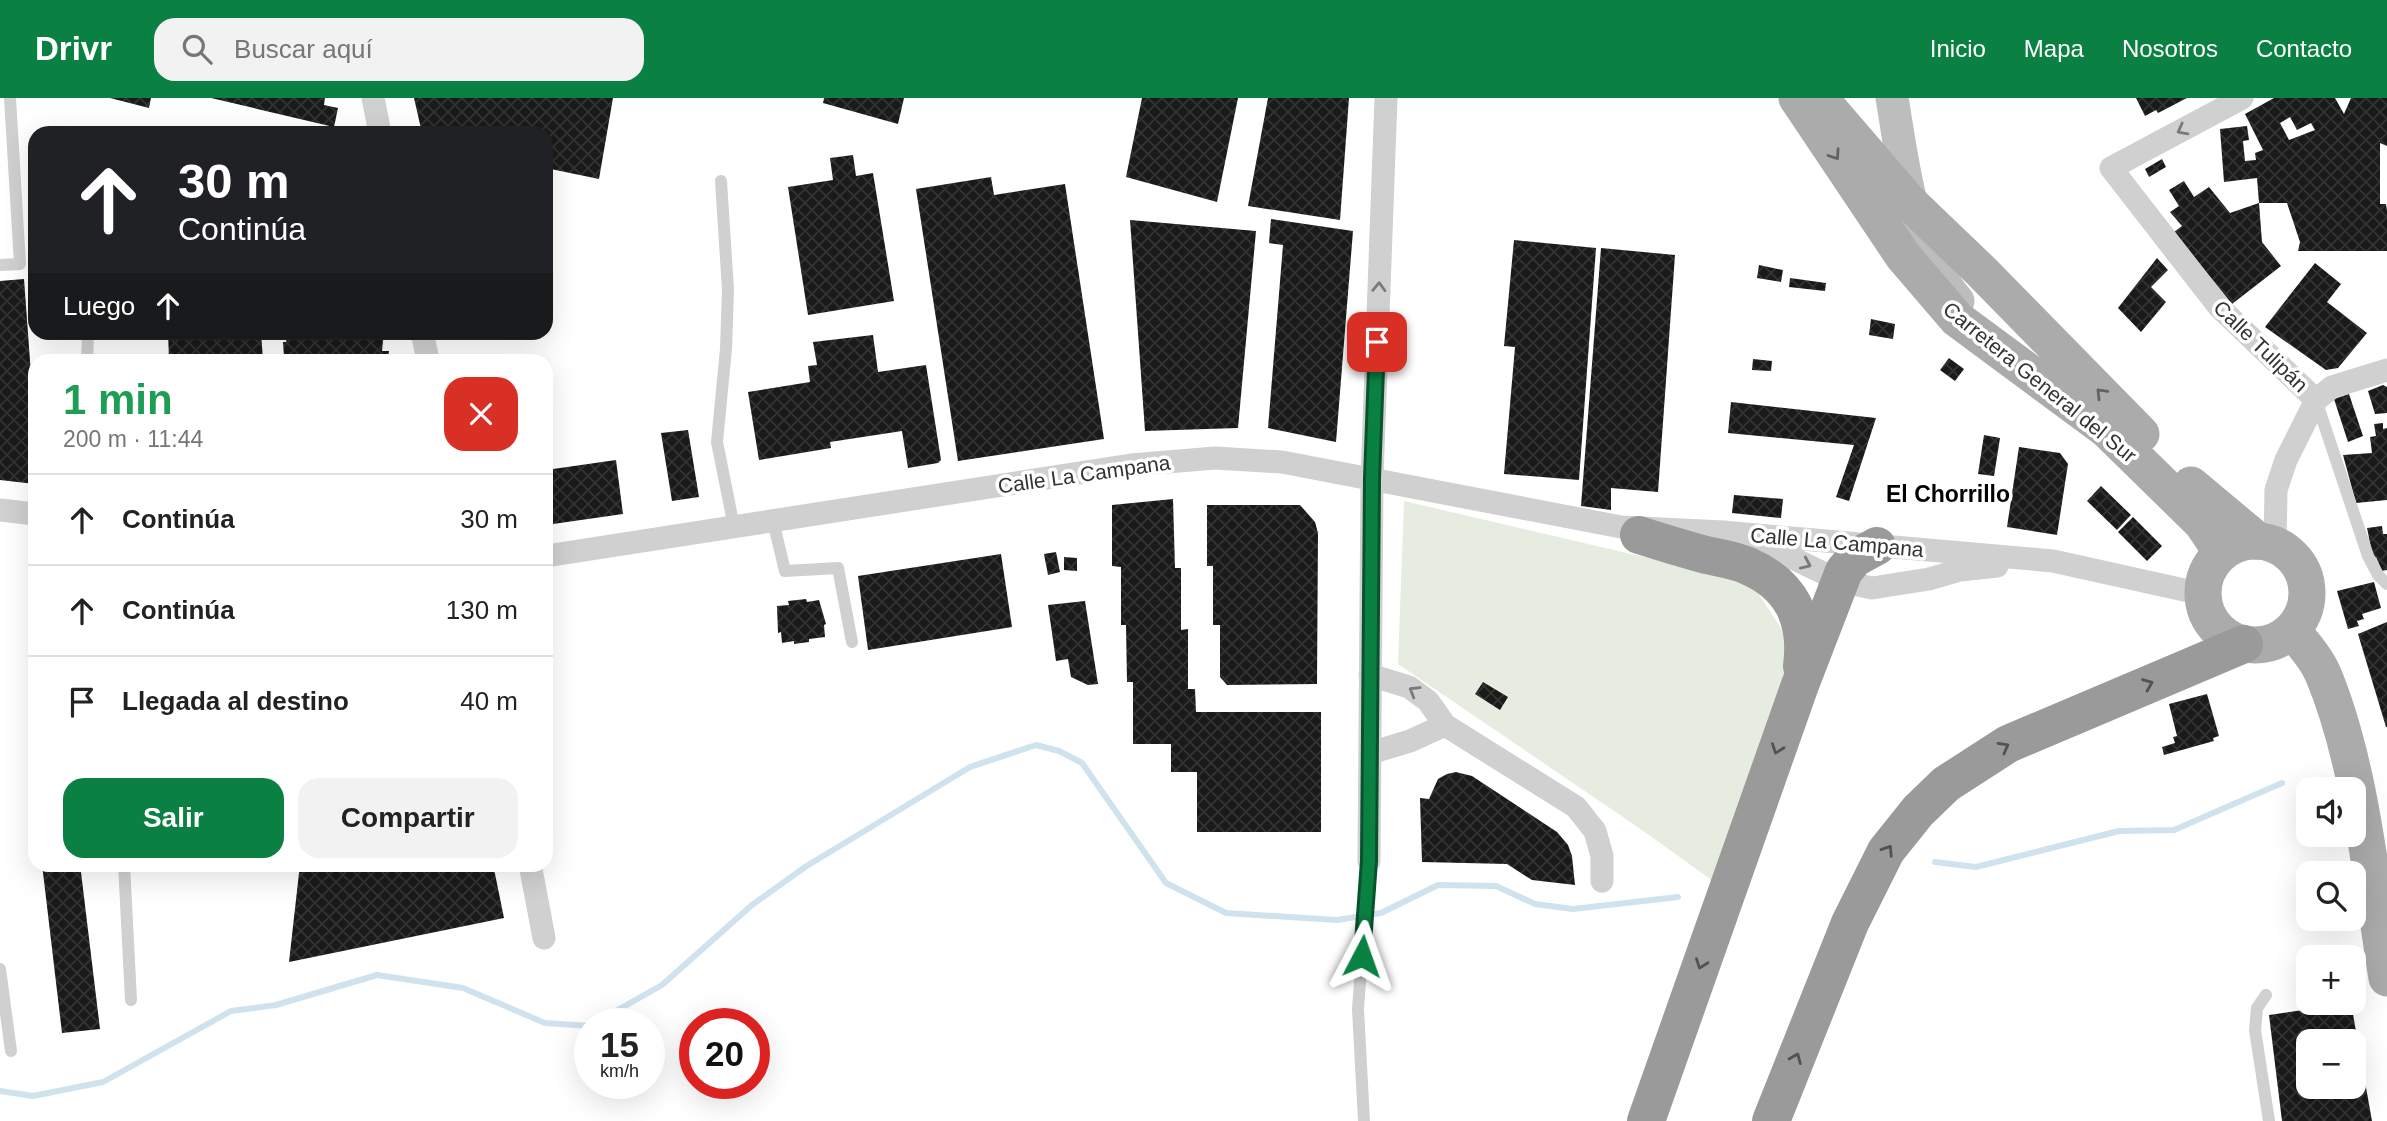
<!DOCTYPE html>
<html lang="es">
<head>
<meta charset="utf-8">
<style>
  :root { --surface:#fff; --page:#f2f2f2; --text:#222; --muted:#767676; --line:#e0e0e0; --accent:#0b8043 }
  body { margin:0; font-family:Helvetica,sans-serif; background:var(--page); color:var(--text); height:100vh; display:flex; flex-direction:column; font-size:26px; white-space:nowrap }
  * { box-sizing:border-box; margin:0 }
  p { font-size:23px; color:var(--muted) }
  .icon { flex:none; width:38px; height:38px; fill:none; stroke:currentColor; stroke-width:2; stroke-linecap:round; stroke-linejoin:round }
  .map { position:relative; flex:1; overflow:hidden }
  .side { position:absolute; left:28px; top:256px; width:525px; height:518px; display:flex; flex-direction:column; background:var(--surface); border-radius:21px; box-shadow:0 7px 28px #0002 }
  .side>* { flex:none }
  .guide { position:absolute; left:28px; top:28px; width:525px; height:214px; border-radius:21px; box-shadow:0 7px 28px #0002; background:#202124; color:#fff; overflow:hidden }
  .tools { position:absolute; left:2296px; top:679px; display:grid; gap:14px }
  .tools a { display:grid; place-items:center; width:70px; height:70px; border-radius:14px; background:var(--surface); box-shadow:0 7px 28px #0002; font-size:35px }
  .speed { position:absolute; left:574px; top:910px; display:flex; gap:14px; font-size:35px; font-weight:700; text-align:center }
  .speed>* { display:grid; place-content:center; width:91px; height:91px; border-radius:50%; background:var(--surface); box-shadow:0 7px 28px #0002; line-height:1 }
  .speed small { font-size:18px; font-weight:400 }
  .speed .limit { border:10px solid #d22; background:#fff; color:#111 }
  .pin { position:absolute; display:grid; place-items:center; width:60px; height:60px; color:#fff; margin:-30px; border-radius:14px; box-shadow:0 4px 10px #0006 }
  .me { position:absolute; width:77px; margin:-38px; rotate:4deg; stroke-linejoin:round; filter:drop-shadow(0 0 5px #0008) }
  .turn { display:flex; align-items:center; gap:24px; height:147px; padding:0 35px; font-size:32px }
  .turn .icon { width:91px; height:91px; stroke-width:2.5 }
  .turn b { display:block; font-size:49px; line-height:60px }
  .then { display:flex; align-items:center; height:66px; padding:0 35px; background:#0003; gap:14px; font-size:26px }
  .round { display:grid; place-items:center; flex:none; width:74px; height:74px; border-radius:21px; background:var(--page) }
  .overview { display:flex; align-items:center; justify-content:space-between; height:119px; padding:0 35px }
  h1 { font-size:42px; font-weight:600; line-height:52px; color:#1e9e55 }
  .action { display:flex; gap:14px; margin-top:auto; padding:14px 35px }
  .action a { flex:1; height:80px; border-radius:21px; background:var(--accent); color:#fff; font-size:28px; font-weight:600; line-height:80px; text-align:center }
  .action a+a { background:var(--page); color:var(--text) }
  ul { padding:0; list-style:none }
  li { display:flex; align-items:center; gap:21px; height:91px; padding:0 35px; border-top:2px solid var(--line) }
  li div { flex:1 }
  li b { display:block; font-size:26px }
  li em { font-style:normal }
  header { display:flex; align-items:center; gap:42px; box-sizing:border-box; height:98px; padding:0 35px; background:var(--accent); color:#fff }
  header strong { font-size:33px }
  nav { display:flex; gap:38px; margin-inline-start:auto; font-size:24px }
  .search { width:490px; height:63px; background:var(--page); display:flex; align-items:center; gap:18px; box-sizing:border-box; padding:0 24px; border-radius:21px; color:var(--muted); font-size:26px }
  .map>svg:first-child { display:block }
  .green { fill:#e6ecdf }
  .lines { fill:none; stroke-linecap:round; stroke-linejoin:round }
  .stream { stroke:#cfe2ee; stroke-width:6 }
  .building { fill:url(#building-cross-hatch); fill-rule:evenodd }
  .lane { stroke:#d0d0d0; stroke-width:12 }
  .street { stroke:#d0d0d0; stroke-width:23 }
  .secondary { stroke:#bdbdbd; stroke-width:33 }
  .primary { stroke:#ababab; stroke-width:37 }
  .highway { stroke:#9a9a9a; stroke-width:38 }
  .oneway { stroke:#7a7a7a }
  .oneway2 { stroke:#636363 }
  .oneway3 { stroke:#525252 }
  .route-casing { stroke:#07532c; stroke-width:18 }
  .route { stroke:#0b8043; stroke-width:12 }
  .labels { text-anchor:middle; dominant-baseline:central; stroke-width:7; stroke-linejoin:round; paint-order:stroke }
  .street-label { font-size:21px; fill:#333; stroke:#fff }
  .neighbourhood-label { font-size:23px; font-weight:bold; fill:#000; stroke:#fff }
</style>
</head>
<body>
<header>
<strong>Drivr</strong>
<div class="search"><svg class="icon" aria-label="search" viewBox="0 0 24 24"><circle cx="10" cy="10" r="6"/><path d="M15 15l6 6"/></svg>Buscar aquí</div>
<nav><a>Inicio</a><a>Mapa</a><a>Nosotros</a><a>Contacto</a></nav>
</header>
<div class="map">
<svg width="2387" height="1023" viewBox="0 0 2387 1023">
  <defs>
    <pattern id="building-cross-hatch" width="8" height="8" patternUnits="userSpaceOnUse" patternTransform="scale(1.75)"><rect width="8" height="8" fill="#1a1a1a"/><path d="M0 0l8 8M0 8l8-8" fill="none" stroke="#333"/></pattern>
  </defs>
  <rect width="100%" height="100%" fill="#fff"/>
  <!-- green -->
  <path class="green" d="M1404,403L1751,484L1788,541L1789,577L1713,783L1642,732L1398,566Z"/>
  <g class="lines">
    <!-- stream -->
    <g class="stream">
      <path d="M1935,764L1976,769L2119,733L2174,732L2282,685"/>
      <path d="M593,926L662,887L752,807L805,769L970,669L1036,647L1059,653L1082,665L1166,785L1226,815L1337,822L1381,815L1438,787L1496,788L1535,806L1573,811L1678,799"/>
      <path d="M0,993L33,998L103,984L231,913L276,907L377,877L463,890L545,925L590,928"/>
    </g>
  </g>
  <!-- building -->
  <g class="building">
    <path d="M110,0H151L149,10Z"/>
    <path d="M211,0H325L324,7L338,10L334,29Z"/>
    <path d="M414,0H613L599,81L546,70V35H422Z"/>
    <path d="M824,0H904L898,26L823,5Z"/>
    <path d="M1142,0H1238L1217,104L1126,79Z"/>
    <path d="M1268,0H1349L1340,122L1248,108Z"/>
    <path d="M2136,0H2187L2158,15L2156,12L2145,18Z"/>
    <path d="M2274,0H2335L2344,16L2351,0H2387V48L2380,45V106H2386L2387,113V153H2298L2300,144L2287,105H2259L2257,80L2224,84L2220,31L2247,28L2249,42L2243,43L2245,63L2256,62L2255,55L2263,52L2245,16ZM2290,19L2297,32L2311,25L2315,32L2289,42L2280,25Z"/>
    <path d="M853,57L856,78L873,75L894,203L808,217L788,89L833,82L830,60Z"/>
    <path d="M2162,61L2166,69L2149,79L2145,71Z"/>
    <path d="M991,79L994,97L1065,86L1104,341L958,363L916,91Z"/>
    <path d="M2184,83L2194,99L2209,89L2230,115L2259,105L2262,144L2281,168L2232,206L2174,134L2182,128L2170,114L2179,108L2169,92Z"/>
    <path d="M1271,121L1353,133L1336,344L1268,330L1283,147L1269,145Z"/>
    <path d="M1130,122L1256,133L1238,330L1145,333Z"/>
    <path d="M1514,142L1596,150L1579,382L1504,376L1515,249L1504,248Z"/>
    <path d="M1601,150L1675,157L1658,394L1611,390V412L1581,408Z"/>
    <path d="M2157,160L2168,172L2151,189L2166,204L2141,234L2118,210Z"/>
    <path d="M2315,165L2341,186L2327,204L2367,235L2338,270L2326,272L2265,229Z"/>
    <path d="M1759,167L1783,172L1781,184L1757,180Z"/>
    <path d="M1790,180L1826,185L1825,193L1789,189Z"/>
    <path d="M24,181L35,331V386L0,382V183Z"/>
    <path d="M1871,221L1895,226L1893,241L1869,237Z"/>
    <path d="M168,234H261L263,262H169Z"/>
    <path d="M282,234H384L382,253H389L388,262H287V260L284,259L283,244H286L287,239L282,238Z"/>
    <path d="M873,237L878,274L926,267L941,362L938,365L908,370L902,333L830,344L831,350L759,362L748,294L810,284L808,268L817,267L813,244Z"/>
    <path d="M1949,260L1964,271L1955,283L1940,272Z"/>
    <path d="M1753,261L1772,263L1771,273L1752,272Z"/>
    <path d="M2383,287L2387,289V315L2375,316L2368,293Z"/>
    <path d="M2349,296L2363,338L2348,344L2334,301Z"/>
    <path d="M1731,304L1876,320L1849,403L1836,399L1854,347L1728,335Z"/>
    <path d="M2383,325V331L2387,330V402L2356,405L2343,357L2372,355L2370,339L2376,338L2374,326Z"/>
    <path d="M688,332L699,399L672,403L661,335Z"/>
    <path d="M1984,337L2000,340L1994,378L1978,376Z"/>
    <path d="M2019,349L2060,355L2068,366L2057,437L2007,429Z"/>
    <path d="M616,362L623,416L546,427V372Z"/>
    <path d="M2101,388L2131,417L2117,432L2087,403Z"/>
    <path d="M1734,397L1783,401L1781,420L1732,415Z"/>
    <path d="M1173,401L1175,470H1181V532L1188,531V591H1195L1196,614H1321V734H1197V674H1171V646H1133V584H1127L1126,527H1121V469L1112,468V407Z"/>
    <path d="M1207,407H1300L1315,424L1318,435L1317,586L1227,587L1220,579V527H1213V468H1207Z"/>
    <path d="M2133,419L2162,448L2147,463L2118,434Z"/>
    <path d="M2382,428L2383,436H2387V472L2382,473L2376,459L2373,460L2367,430Z"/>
    <path d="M1056,454L1060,474L1048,477L1044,456Z"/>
    <path d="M1001,456L1012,529L868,552L858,478Z"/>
    <path d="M1064,459L1077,460V473L1064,472Z"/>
    <path d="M2374,484L2381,510L2362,516L2364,521L2357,523L2359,528L2348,531L2337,493Z"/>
    <path d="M806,501L807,504L819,502L826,526L824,527L825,539L809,541V544L794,546V543L782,545L781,534L778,535L777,508L789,507L788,503Z"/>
    <path d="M1085,503L1098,586L1088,587L1071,579L1068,561L1056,563L1048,507Z"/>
    <path d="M2387,524V629H2386L2358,536Z"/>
    <path d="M1483,584L1508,599L1500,612L1475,596Z"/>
    <path d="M2207,596L2219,638L2213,640L2214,643L2164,657L2162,649L2175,645L2173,639L2177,638L2169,606Z"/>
    <path d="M1456,674L1472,678L1557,734L1568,747L1572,758L1575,787L1532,782L1507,766L1422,764L1420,700L1429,701L1438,681L1447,676Z"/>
    <path d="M42,766H80L100,931L62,935Z"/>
    <path d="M300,766H493L504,820L289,864Z"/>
    <path d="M2351,905L2372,1023H2282L2269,917ZM2308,943H2354V989H2308Z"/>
  </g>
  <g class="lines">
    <!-- lane -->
    <g class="lane">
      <path d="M721,83L728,192L726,251L717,344L734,429"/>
      <path d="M0,167L20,166L10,0"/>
      <path d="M87,262L88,237"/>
      <path d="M2316,302L2368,458L2378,477L2387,486"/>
      <path d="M773,423L785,473L838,470L852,544"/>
      <path d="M124,766L131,902"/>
      <path d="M0,871L11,953"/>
      <path d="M2266,897L2257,910L2255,932L2269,1023"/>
      <path d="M1364,1023L1358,911L1369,763"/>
    </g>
    <!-- street -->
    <g class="street">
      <path d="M373,0L380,35"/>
      <path d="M2242,0L2111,70L2219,209L2316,302"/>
      <path d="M422,234L428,262"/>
      <path d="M0,412L35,416"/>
      <path d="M2275,447L2276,392L2286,362L2316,302L2332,289L2387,272"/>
      <path d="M1744,449L1784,456L1840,483L1872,490L1929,481L1960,472L1997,468"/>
      <path d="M546,458L1131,367L1215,360L1282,364L1621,429L1723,434L2053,463L2202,496"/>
      <path d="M1370,577L1409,589L1428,603L1445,627L1576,709L1595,733L1602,758V783"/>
      <path d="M1370,655L1410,643L1445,627"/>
      <path d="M1369,763L1372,380L1386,0"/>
      <path d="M530,766L544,840"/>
    </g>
    <!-- secondary -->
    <path class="secondary" d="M1892,0C1904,70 1910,146 1958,203"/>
    <!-- primary -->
    <g class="primary">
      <path d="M1797,0L1903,158L1957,221L2107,332L2202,425L2214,443L2220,456"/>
      <path d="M1823,4L1909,104L1981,173L2141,336"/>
      <path d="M2191,387L2258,443"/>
      <circle cx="2255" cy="495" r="52"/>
      <path d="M2292,533C2303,545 2316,560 2323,576C2361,667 2371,783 2387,880"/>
    </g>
    <!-- highway -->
    <g class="highway">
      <path d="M1639,437C1661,444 1684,451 1706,457C1720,460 1735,462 1748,468C1792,487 1808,522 1802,568"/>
      <path d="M1646,1023L1800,587L1844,473L1855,460L1877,448"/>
      <path d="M1771,1023L1850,825L1886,753L1918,713L1946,686L2008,646L2244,546"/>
    </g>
  </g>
  <!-- one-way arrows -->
  <defs><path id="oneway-chevron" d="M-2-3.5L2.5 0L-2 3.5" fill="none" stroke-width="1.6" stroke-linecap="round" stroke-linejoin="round" transform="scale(1.75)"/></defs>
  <g class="oneway">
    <use href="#oneway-chevron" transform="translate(2182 32) rotate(152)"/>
    <use href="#oneway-chevron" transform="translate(1379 189) rotate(-88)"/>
    <use href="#oneway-chevron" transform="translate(1806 466) rotate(24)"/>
    <use href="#oneway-chevron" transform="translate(1414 593) rotate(-149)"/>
  </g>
  <g class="oneway2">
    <use href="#oneway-chevron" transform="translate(1835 57) rotate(56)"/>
    <use href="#oneway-chevron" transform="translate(2101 295) rotate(-134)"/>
  </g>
  <g class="oneway3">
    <use href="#oneway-chevron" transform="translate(2148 586) rotate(-22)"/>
    <use href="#oneway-chevron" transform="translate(2004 649) rotate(-29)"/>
    <use href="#oneway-chevron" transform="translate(1777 651) rotate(110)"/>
    <use href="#oneway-chevron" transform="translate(1888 752) rotate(-57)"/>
    <use href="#oneway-chevron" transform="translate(1701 866) rotate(110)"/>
    <use href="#oneway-chevron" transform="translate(1796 960) rotate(-68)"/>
  </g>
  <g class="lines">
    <defs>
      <path id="route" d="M1362,858L1369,763L1372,380L1377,244"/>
    </defs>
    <!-- route casing -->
    <use href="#route" class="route-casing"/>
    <!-- route -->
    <use href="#route" class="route"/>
  </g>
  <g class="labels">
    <!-- street labels -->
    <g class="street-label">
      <text transform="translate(2261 248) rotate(44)">Calle Tulipán</text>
      <text transform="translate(2040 284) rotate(39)">Carretera General del Sur</text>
      <text transform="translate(1084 376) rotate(-8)">Calle La Campana</text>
      <text transform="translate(1837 444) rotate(5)">Calle La Campana</text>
    </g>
    <!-- neighbourhood labels -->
    <g class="neighbourhood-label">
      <text x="1948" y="396">El Chorrillo</text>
    </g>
  </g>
</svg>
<div class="tools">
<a><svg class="icon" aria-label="sound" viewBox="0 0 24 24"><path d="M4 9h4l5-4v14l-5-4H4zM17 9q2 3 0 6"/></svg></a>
<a><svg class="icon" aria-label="search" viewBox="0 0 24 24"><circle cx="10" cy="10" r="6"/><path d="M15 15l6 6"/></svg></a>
<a>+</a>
<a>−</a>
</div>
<div class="speed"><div>15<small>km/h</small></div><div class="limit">20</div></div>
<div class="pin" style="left:1377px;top:244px;background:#d93025"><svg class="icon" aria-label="arrive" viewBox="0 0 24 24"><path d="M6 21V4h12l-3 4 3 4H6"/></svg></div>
<svg class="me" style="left:1362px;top:858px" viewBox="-20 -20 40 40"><path d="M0-17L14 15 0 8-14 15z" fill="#0b8043" stroke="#fff" stroke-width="4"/></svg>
<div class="guide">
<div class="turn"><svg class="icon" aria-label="ahead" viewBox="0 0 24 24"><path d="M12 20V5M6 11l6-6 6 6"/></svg><div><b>30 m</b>Continúa</div></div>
<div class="then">Luego<svg class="icon" aria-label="ahead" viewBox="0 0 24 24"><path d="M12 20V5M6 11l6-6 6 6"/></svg></div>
</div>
<section class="side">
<div class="overview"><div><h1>1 min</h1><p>200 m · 11:44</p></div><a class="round" style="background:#d93025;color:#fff"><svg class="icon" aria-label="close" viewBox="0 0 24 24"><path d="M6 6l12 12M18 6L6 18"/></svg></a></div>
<ul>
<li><svg class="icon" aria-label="ahead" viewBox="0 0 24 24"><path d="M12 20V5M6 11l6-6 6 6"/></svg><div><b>Continúa</b></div><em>30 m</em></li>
<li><svg class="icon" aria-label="ahead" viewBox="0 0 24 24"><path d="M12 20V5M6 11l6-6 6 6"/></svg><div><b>Continúa</b></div><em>130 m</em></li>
<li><svg class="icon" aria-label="arrive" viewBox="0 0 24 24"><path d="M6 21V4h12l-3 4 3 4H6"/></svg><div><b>Llegada al destino</b></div><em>40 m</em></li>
</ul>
<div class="action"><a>Salir</a><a>Compartir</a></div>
</section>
</div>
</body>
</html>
